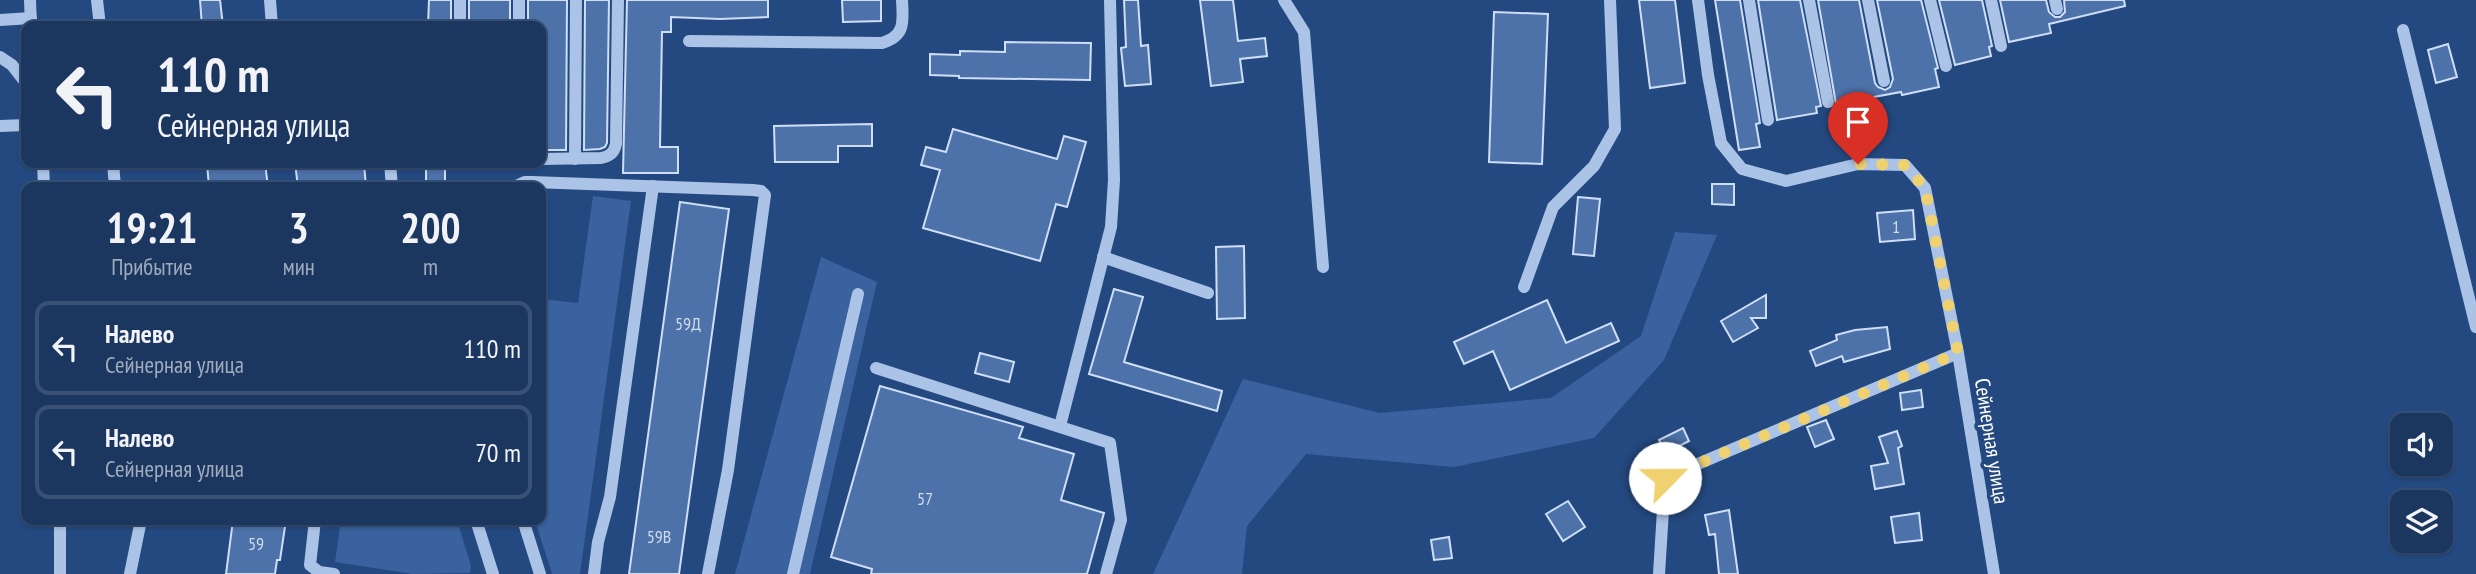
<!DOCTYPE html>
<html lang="ru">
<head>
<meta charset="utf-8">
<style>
  :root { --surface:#1b3760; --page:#243f66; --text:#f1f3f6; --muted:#a0acbd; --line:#395175 }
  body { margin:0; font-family:"PT Sans Narrow",sans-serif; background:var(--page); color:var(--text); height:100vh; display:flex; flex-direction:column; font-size:26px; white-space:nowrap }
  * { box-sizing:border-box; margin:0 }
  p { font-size:23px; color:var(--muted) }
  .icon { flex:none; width:38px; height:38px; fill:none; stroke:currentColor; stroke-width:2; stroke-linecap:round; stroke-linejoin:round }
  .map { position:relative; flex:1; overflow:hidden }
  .side { position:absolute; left:21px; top:182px; width:525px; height:343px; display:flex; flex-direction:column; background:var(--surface); border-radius:14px; box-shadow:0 2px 5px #0004,0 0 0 2px var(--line) }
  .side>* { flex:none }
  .guide { position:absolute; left:21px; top:21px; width:525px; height:147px; border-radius:14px; box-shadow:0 2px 5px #0004,0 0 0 2px var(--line); background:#1b3760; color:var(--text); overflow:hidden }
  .fabs { position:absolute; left:2390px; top:413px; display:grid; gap:14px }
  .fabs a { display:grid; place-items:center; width:63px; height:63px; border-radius:14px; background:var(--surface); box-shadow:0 2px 5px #0004,0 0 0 2px var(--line); font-size:35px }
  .pin { position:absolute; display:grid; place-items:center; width:60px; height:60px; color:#fff; margin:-72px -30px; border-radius:50% 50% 50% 0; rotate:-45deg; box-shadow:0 0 7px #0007 }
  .pin .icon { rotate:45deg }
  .me { position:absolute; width:77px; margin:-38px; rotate:67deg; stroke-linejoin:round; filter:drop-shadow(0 0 5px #0008) }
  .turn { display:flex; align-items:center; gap:24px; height:147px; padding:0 21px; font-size:32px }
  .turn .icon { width:91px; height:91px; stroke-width:2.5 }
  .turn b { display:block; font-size:49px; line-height:60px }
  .eta { display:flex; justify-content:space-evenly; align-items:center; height:119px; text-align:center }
  .eta b { font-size:42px; font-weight:800; line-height:49px }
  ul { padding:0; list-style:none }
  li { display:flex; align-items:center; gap:21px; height:94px; margin:0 14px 10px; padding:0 7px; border:4px solid var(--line); border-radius:14px }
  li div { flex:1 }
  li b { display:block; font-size:26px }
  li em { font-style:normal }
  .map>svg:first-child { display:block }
  .green { fill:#39629e }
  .building { fill:#4d72a9; stroke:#cedef5; stroke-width:2 }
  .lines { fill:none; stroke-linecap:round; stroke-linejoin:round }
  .minor { stroke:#abc3e6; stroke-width:12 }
  .route { stroke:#f0d16f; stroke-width:12; stroke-dasharray:0 21.6 }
  .labels { text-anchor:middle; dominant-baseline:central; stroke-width:7; stroke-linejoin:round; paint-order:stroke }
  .number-label { font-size:18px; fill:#d2dcea }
  .street-label { font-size:21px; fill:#fff; stroke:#244980 }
</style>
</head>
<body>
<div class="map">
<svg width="2476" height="574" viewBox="0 0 2476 574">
  <rect width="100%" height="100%" fill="#244980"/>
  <!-- green -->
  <g class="green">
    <path d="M593,196L631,201L580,574H552L535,520H541V299L578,303Z"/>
    <path d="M1675,232L1717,235L1664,360L1594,438L1454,467L1306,454L1247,526L1242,574H1153L1243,379L1380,413L1551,398L1641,336Z"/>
    <path d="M821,257L877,282L810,574H735Z"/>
    <path d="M341,520H457L471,566L470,573L413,574L335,562Z"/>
  </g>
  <!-- building -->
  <g class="building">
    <path d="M200,0H220L223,26H202Z"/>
    <path d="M429,0H451V26H428Z"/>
    <rect x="469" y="0" width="41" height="26"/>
    <path d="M528,0H567L566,150H541V26H528Z"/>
    <path d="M585,0H609L607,143L605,147L600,149L584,150Z"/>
    <path d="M627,0H768V17L720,19L671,17V32H662L660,147H678V173H623Z"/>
    <path d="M842,0H881V21L843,22Z"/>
    <path d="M1124,0H1138L1141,46L1148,45L1151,84L1125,86L1121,48L1126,47Z"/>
    <path d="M1200,0H1233L1238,41L1265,38L1267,56L1240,59L1243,82L1211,86Z"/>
    <path d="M1639,0H1675L1685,83L1650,88Z"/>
    <path d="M1715,0H1740L1760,123L1756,124L1760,147L1739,150Z"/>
    <path d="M1758,0H1800L1821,106L1816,107L1817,113L1777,120Z"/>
    <path d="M1818,0H1859L1875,83L1878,87L1885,90L1890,87L1893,79L1877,0H1921L1938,68L1935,69L1939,87L1902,95L1901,92L1836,104Z"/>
    <path d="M1939,0H1982L1992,46L1989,47L1991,56L1955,65Z"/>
    <path d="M2000,0H2046L2049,12L2055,17H2060L2065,12L2064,0H2124L2125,6L2049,24L2051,33L2009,42Z"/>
    <path d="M1494,12L1548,14L1542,164L1489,162Z"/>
    <path d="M1005,42L1091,43L1090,80L959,78V76L930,75V54L960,55V51L1005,52Z"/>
    <path d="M2448,44L2457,77L2436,83L2428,50Z"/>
    <path d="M872,124V146H838V162H775L774,126Z"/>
    <path d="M953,129L1057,159L1064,136L1086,142L1067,207L1056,204L1040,261L923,228L940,170L921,165L926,147L946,152Z"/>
    <path d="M207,163H265L268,187H209Z"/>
    <path d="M295,163H364L366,187H298Z"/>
    <rect x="426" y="163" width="19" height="24"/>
    <path d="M1712,184H1734V205L1712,204Z"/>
    <path d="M1578,197L1600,199L1594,256L1573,254Z"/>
    <path d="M680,202L729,209L696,450L679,574H629Z"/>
    <path d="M1913,210L1915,239L1880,242L1877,213Z"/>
    <path d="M1244,246L1245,318L1217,319L1216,247Z"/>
    <path d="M1114,289L1143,297L1124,362L1222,391L1217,411L1089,374Z"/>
    <path d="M1766,295V318H1751L1758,328L1733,342L1721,321Z"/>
    <path d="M1547,300L1566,343L1611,323L1619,341L1510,390L1493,351L1464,364L1454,342Z"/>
    <path d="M1887,327L1890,349L1844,362L1842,356L1816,366L1810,351L1837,340L1836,335L1855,330Z"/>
    <path d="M980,353L1014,362L1009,382L975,373Z"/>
    <path d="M880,386L1023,427L1019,438L1074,454L1061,500L1104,513L1087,574H871L872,569L831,557Z"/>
    <path d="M1921,390L1923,407L1902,410L1900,393Z"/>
    <path d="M1826,420L1834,439L1815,447L1807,427Z"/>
    <path d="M1683,428L1689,441L1666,453L1659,440Z"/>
    <path d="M1897,431L1902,446L1898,448L1904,484L1875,489L1871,466L1888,463L1879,437Z"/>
    <path d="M1568,501L1585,527L1563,541L1546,514Z"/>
    <path d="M1729,510L1738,574H1719L1715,534L1709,535L1705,515Z"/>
    <path d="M1919,513L1922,540L1895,543L1891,517Z"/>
    <path d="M233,520H286L280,560H277L275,574H226Z"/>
    <path d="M1449,537L1452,558L1434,560L1431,540Z"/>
  </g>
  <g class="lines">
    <!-- minor -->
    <g class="minor">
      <path d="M30,0L31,26"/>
      <path d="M97,0L100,26"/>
      <path d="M270,0L272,26"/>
      <path d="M1284,0L1304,32L1323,267"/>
      <path d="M1698,0L1708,75L1721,143L1742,169L1786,181L1858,164L1905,165L1925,188L1958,353L1994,574"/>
      <path d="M1749,0L1768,120"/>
      <path d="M1809,0L1828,102"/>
      <path d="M1868,0L1884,81"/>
      <path d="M1930,0L1946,66"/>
      <path d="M1991,0L2001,46"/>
      <path d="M2055,0L2057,9"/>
      <path d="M0,20L31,18"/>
      <path d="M460,26V0"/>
      <path d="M519,26V0"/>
      <path d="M2403,30L2476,327"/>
      <path d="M689,41L882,43C906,36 903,21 902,0"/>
      <path d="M0,57L12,65L26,83"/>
      <path d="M0,126L26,125"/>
      <path d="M541,159L601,158C610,156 614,153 616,144L618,0"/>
      <path d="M575,159L576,0"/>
      <path d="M43,163L44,187"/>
      <path d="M113,163L115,187"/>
      <path d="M390,163L392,187"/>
      <path d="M514,187L525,182H532L753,190L761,191L765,195L728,470L708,574"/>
      <path d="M1103,257L1208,293"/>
      <path d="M1524,287L1553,207L1594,166L1615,129L1610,0"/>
      <path d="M876,368L1110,443L1121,520L1106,574"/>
      <path d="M1060,426L1111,227L1114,180L1110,0"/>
      <path d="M60,520V574"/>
      <path d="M315,520L310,565L319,572L334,574"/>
      <path d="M476,520L493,574"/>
      <path d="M523,520L540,574"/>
      <path d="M130,574L141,520"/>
      <path d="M594,574L598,542L610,497L653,186"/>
      <path d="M793,574L858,294"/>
      <path d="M1659,574L1665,478L1958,353"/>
    </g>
  </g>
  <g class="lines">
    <!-- route -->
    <path class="route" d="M1665,478L1958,353L1925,188L1905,165L1858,164"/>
  </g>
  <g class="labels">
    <!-- number labels -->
    <g class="number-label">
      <text x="1896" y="226">1</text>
      <text x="688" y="323">59Д</text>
      <text x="925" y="498">57</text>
      <text x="659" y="536">59В</text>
      <text x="256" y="543">59</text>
    </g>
    <!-- street labels -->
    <g class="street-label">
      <text transform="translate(1992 441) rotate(81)">Сейнерная улица</text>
    </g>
  </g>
</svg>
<div class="fabs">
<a><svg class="icon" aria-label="sound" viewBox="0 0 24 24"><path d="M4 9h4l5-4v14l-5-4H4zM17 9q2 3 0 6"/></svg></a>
<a><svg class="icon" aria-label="layers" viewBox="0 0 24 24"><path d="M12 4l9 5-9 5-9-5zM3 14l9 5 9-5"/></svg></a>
</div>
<div class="pin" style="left:1858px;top:164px;background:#d93025"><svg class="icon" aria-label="arrive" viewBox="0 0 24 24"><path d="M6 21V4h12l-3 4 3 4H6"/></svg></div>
<svg class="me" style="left:1665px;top:478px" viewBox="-20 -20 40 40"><circle r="19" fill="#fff"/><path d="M0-13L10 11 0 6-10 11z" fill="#f0d16f"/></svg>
<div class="guide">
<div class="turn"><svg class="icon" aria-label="left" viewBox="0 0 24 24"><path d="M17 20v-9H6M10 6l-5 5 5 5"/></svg><div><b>110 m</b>Сейнерная улица</div></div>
</div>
<section class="side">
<div class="eta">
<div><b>19:21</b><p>Прибытие</p></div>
<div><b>3</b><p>мин</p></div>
<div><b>200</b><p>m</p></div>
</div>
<ul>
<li><svg class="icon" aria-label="left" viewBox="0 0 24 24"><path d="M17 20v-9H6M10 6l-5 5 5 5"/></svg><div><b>Налево</b><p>Сейнерная улица</p></div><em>110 m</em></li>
<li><svg class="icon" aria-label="left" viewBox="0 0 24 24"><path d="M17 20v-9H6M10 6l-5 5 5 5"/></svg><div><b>Налево</b><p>Сейнерная улица</p></div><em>70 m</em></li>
</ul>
</section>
</div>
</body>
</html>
